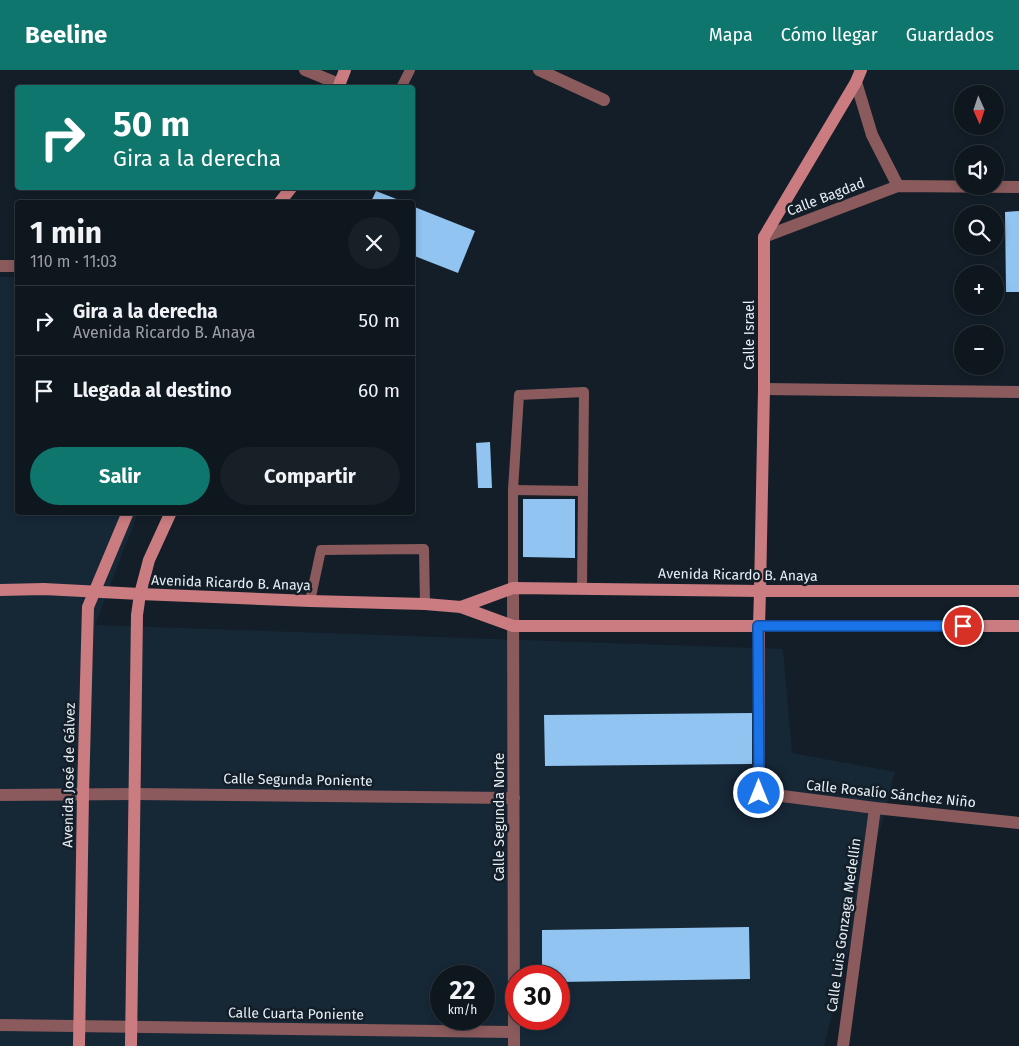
<!DOCTYPE html>
<html lang="es">
<head>
<meta charset="utf-8">
<style>
  :root { --surface:#0e161e; --page:#171f27; --text:#f1f3f6; --muted:#9b9fa4; --line:#2e353c; --accent:#0f766e }
  body { margin:0; font-family:"Fira Sans",sans-serif; background:var(--page); color:var(--text); height:100vh; display:flex; flex-direction:column; font-size:19px; white-space:nowrap }
  * { box-sizing:border-box; margin:0 }
  p { font-size:16px; color:var(--muted) }
  .icon { flex:none; width:28px; height:28px; fill:none; stroke:currentColor; stroke-width:2; stroke-linecap:round; stroke-linejoin:round }
  .map { position:relative; flex:1; overflow:hidden }
  .details { position:absolute; left:15px; top:130px; width:400px; height:315px; display:flex; flex-direction:column; background:var(--surface); border-radius:5px; box-shadow:0 2px 8px #0003,0 0 0 1px var(--line) }
  .details>* { flex:none }
  .top-card { position:absolute; left:15px; top:15px; width:400px; height:105px; border-radius:5px; box-shadow:0 2px 8px #0003,0 0 0 1px var(--line); background:#0f766e; color:#fff; overflow:hidden }
  .needle { width:32px; rotate:177deg }
  .controls { position:absolute; left:954px; top:15px; display:grid; gap:10px }
  .controls a { display:grid; place-items:center; width:50px; height:50px; border-radius:50%; background:var(--surface); box-shadow:0 2px 8px #0003,0 0 0 1px var(--line); font-size:25px }
  .speed { position:absolute; left:430px; top:895px; display:flex; gap:10px; font-size:25px; font-weight:700; text-align:center }
  .speed>* { display:grid; place-content:center; width:65px; height:65px; border-radius:50%; background:var(--surface); box-shadow:0 2px 8px #0003,0 0 0 1px var(--line); line-height:1 }
  .speed small { font-size:12px; font-weight:400 }
  .speed .limit { border:8px solid #d22; background:#fff; color:#111 }
  .pin { position:absolute; display:grid; place-items:center; width:42px; height:42px; color:#fff; margin:-21px; border:2px solid #fff; border-radius:50%; box-shadow:0 1px 5px #0007 }
  .me { position:absolute; width:55px; margin:-28px; rotate:0deg; stroke-linejoin:round; filter:drop-shadow(0 0 4px #0008) }
  .turn { display:flex; align-items:center; gap:18px; height:105px; padding:0 15px; font-size:22px }
  .turn .icon { width:65px; height:65px; stroke-width:2.5 }
  .turn b { display:block; font-size:35px; line-height:42px }
  .round { display:grid; place-items:center; flex:none; width:52px; height:52px; border-radius:26px; background:var(--page) }
  .summary { display:flex; align-items:center; justify-content:space-between; height:85px; padding:0 15px }
  h1 { font-size:30px; font-weight:700; line-height:38px }
  .cta { display:flex; gap:10px; margin-top:auto; padding:10px 15px }
  .cta a { flex:1; height:58px; border-radius:30px; background:var(--accent); color:#fff; font-size:20px; font-weight:700; line-height:58px; text-align:center }
  .cta a+a { background:var(--page); color:var(--text) }
  ul { padding:0; list-style:none }
  li { display:flex; align-items:center; gap:15px; height:70px; padding:0 15px; border-top:1px solid var(--line) }
  li div { flex:1 }
  li b { display:block; font-size:19px }
  li em { font-style:normal }
  header { display:flex; align-items:center; gap:30px; box-sizing:border-box; height:70px; padding:0 25px; background:var(--accent); color:#fff }
  header strong { font-size:24px }
  nav { display:flex; gap:28px; margin-inline-start:auto; font-size:18px }
  .map>svg:first-child { display:block }
  .built { fill:#162736; fill-rule:evenodd }
  .building { fill:#91c4f0 }
  .lines { fill:none; stroke-linecap:round; stroke-linejoin:round }
  .lane { stroke:#8a5a5c; stroke-width:10 }
  .street { stroke:#8a5a5c; stroke-width:12 }
  .secondary { stroke:#ca7c80; stroke-width:12 }
  .route-casing { stroke:#114b97; stroke-width:12 }
  .route { stroke:#1a73e8; stroke-width:9 }
  .labels { text-anchor:middle; dominant-baseline:central; stroke-width:5; stroke-linejoin:round; paint-order:stroke }
  .street-label { font-size:14px; fill:#e7eff6; stroke:#131e28 }
</style>
</head>
<body>
<header>
<strong>Beeline</strong>
<nav><a>Mapa</a><a>Cómo llegar</a><a>Guardados</a></nav>
</header>
<div class="map">
<svg width="1019" height="976" viewBox="0 0 1019 976">
  <rect width="100%" height="100%" fill="#131e28"/>
  <!-- built -->
  <path class="built" d="M0,207H17L18,442L138,443L95,555L783,579L792,683L895,702L824,976H0ZM441,906H484V949H441ZM516,906H559V949H516Z"/>
  <!-- building -->
  <g class="building">
    <path d="M376,121L404,132H371Z"/>
    <path d="M412,136L475,161L458,203L412,185Z"/>
    <path d="M1019,141V222H1006L1005,142Z"/>
    <path d="M490,372L492,418H478L476,373Z"/>
    <path d="M523,429H575V488L523,487Z"/>
    <path d="M752,643V694L545,696L544,645Z"/>
    <path d="M749,857L750,909L559,912V906H542V860Z"/>
  </g>
  <g class="lines">
    <!-- lane -->
    <g class="lane">
      <path d="M401,18L410,0"/>
      <path d="M513,420L583,421"/>
      <path d="M513,518V420L519,325L584,322L582,518"/>
      <path d="M310,531L321,480L424,479L425,534"/>
    </g>
    <!-- street -->
    <g class="street">
      <path d="M305,0L339,14"/>
      <path d="M539,0L604,30"/>
      <path d="M856,12L872,65L898,116"/>
      <path d="M764,167L898,116L1019,117"/>
      <path d="M0,196H18"/>
      <path d="M764,319L1019,322"/>
      <path d="M513,518L514,976"/>
      <path d="M759,556V723L875,738L1019,753"/>
      <path d="M0,725L134,724L514,728"/>
      <path d="M0,955L514,962"/>
      <path d="M843,976L875,738"/>
    </g>
    <!-- secondary -->
    <g class="secondary">
      <path d="M338,18L345,0"/>
      <path d="M280,132L291,118"/>
      <path d="M0,520L44,519L140,524L310,531L425,534L461,537L513,556H1019"/>
      <path d="M461,537L513,518L760,521H1019"/>
      <path d="M759,556L760,521L764,319V167L856,12L861,0"/>
      <path d="M79,976L83,724L88,537L128,442"/>
      <path d="M131,976L137,545L140,524L149,490L171,442"/>
    </g>
  </g>
  <g class="lines">
    <defs>
      <path id="route" d="M759,723L758,556H963"/>
    </defs>
    <!-- route casing -->
    <use href="#route" class="route-casing"/>
    <!-- route -->
    <use href="#route" class="route"/>
  </g>
  <g class="labels">
    <!-- street labels -->
    <g class="street-label">
      <text transform="translate(826 127) rotate(-21)">Calle Bagdad</text>
      <text transform="translate(749 265) rotate(-90)">Calle Israel</text>
      <text transform="translate(738 505) rotate(1)">Avenida Ricardo B. Anaya</text>
      <text transform="translate(231 513) rotate(2)">Avenida Ricardo B. Anaya</text>
      <text transform="translate(69 705) rotate(-89)">Avenida José de Gálvez</text>
      <text transform="translate(298 710) rotate(1)">Calle Segunda Poniente</text>
      <text transform="translate(891 724) rotate(6)">Calle Rosalío Sánchez Niño</text>
      <text transform="translate(499 747) rotate(-90)">Calle Segunda Norte</text>
      <text transform="translate(844 855) rotate(-82)">Calle Luis Gonzaga Medellín</text>
      <text transform="translate(296 944) rotate(1)">Calle Cuarta Poniente</text>
    </g>
  </g>
</svg>
<div class="controls">
<a><svg class="needle" viewBox="-14 -14 28 28"><path d="M0-13l5 13h-10z" fill="#e53935"/><path d="M0 13l5-13h-10z" fill="#9b9fa4"/></svg></a>
<a><svg class="icon" aria-label="sound" viewBox="0 0 24 24"><path d="M4 9h4l5-4v14l-5-4H4zM17 9q2 3 0 6"/></svg></a>
<a><svg class="icon" aria-label="search" viewBox="0 0 24 24"><circle cx="10" cy="10" r="6"/><path d="M15 15l6 6"/></svg></a>
<a>+</a>
<a>−</a>
</div>
<div class="speed"><div>22<small>km/h</small></div><div class="limit">30</div></div>
<div class="pin" style="left:963px;top:556px;background:#d93025"><svg class="icon" aria-label="arrive" viewBox="0 0 24 24"><path d="M6 21V4h12l-3 4 3 4H6"/></svg></div>
<svg class="me" style="left:759px;top:723px" viewBox="-20 -20 40 40"><circle r="17" fill="#1a73e8" stroke="#fff" stroke-width="3"/><path d="M0-11L8 9 0 5-8 9z" fill="#fff"/></svg>
<div class="top-card">
<div class="turn"><svg class="icon" aria-label="right" viewBox="0 0 24 24"><path d="M7 20v-9h11M14 6l5 5-5 5"/></svg><div><b>50 m</b>Gira a la derecha</div></div>
</div>
<section class="details">
<div class="summary"><div><h1>1 min</h1><p>110 m · 11:03</p></div><a class="round"><svg class="icon" aria-label="close" viewBox="0 0 24 24"><path d="M6 6l12 12M18 6L6 18"/></svg></a></div>
<ul>
<li><svg class="icon" aria-label="right" viewBox="0 0 24 24"><path d="M7 20v-9h11M14 6l5 5-5 5"/></svg><div><b>Gira a la derecha</b><p>Avenida Ricardo B. Anaya</p></div><em>50 m</em></li>
<li><svg class="icon" aria-label="arrive" viewBox="0 0 24 24"><path d="M6 21V4h12l-3 4 3 4H6"/></svg><div><b>Llegada al destino</b></div><em>60 m</em></li>
</ul>
<div class="cta"><a>Salir</a><a>Compartir</a></div>
</section>
</div>
</body>
</html>
